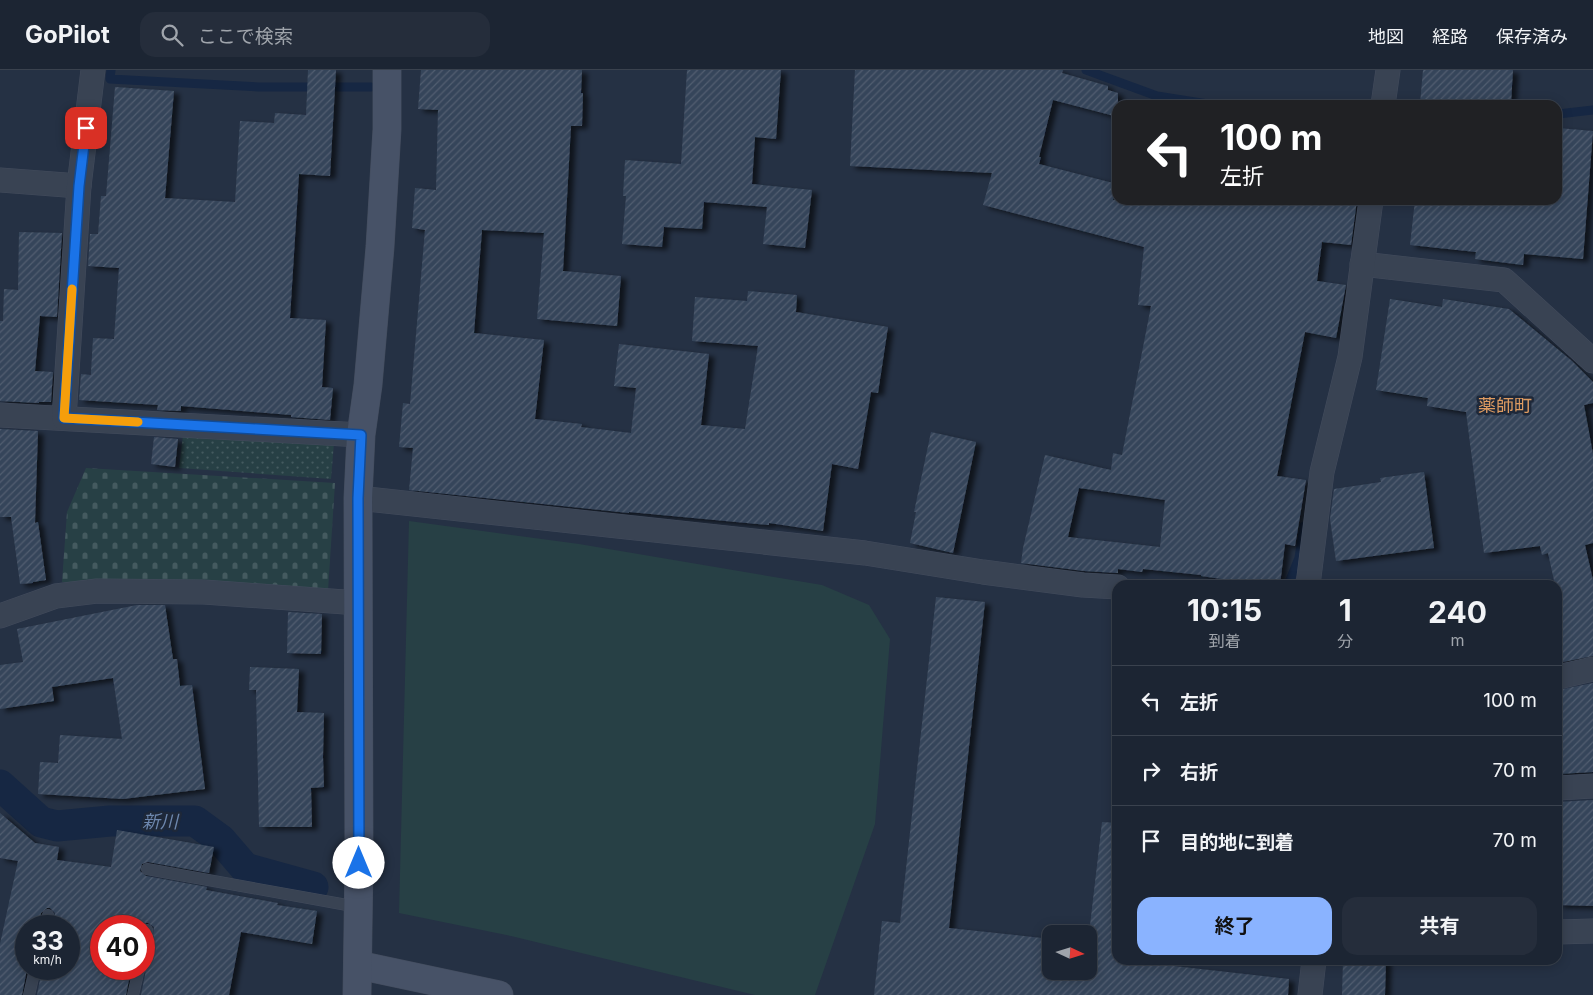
<!DOCTYPE html>
<html lang="ja">
<head>
<meta charset="utf-8">
<style>
  :root { --surface:#1c2533; --page:#252d3b; --text:#f1f3f6; --muted:#a0a5ac; --line:#3a424e; --accent:#8ab3ff }
  body { margin:0; font-family:Inter,"Noto Sans JP",sans-serif; background:var(--page); color:var(--text); height:100vh; display:flex; flex-direction:column; font-size:19px; white-space:nowrap }
  * { box-sizing:border-box; margin:0 }
  p { font-size:16px; color:var(--muted) }
  .icon { flex:none; width:28px; height:28px; fill:none; stroke:currentColor; stroke-width:2; stroke-linecap:round; stroke-linejoin:round }
  .map { position:relative; flex:1; overflow:hidden }
  .side { position:absolute; left:1112px; top:510px; width:450px; height:385px; display:flex; flex-direction:column; background:var(--surface); border-radius:15px; box-shadow:0 2px 12px #0003,0 0 0 1px var(--line) }
  .side>* { flex:none }
  .guide { position:absolute; left:1112px; top:30px; width:450px; height:105px; border-radius:15px; box-shadow:0 2px 12px #0003,0 0 0 1px var(--line); background:#202124; color:#fff; overflow:hidden }
  .needle { width:32px; rotate:94deg }
  .tools { position:absolute; left:1042px; top:855px; display:grid; gap:10px }
  .tools a { display:grid; place-items:center; width:55px; height:55px; border-radius:10px; background:var(--surface); box-shadow:0 2px 12px #0003,0 0 0 1px var(--line); font-size:25px }
  .speed { position:absolute; left:15px; top:845px; display:flex; gap:10px; font-size:25px; font-weight:700; text-align:center }
  .speed>* { display:grid; place-content:center; width:65px; height:65px; border-radius:50%; background:var(--surface); box-shadow:0 2px 12px #0003,0 0 0 1px var(--line); line-height:1 }
  .speed small { font-size:12px; font-weight:400 }
  .speed .limit { border:8px solid #d22; background:#fff; color:#111 }
  .pin { position:absolute; display:grid; place-items:center; width:42px; height:42px; color:#fff; margin:-21px; border-radius:10px; box-shadow:0 2px 8px #0006 }
  .me { position:absolute; width:55px; margin:-28px; rotate:0deg; stroke-linejoin:round; filter:drop-shadow(0 0 4px #0008) }
  .turn { display:flex; align-items:center; gap:18px; height:105px; padding:0 25px; font-size:22px }
  .turn .icon { width:65px; height:65px; stroke-width:2.5 }
  .turn b { display:block; font-size:35px; line-height:42px }
  .eta { display:flex; justify-content:space-evenly; align-items:center; height:85px; text-align:center }
  .eta b { font-size:30px; font-weight:700; line-height:35px }
  .button { display:flex; gap:10px; margin-top:auto; padding:10px 25px }
  .button a { flex:1; height:58px; border-radius:15px; background:var(--accent); color:#111; font-size:20px; font-weight:700; line-height:58px; text-align:center }
  .button a+a { background:var(--page); color:var(--text) }
  ul { padding:0; list-style:none }
  li { display:flex; align-items:center; gap:15px; height:70px; padding:0 25px; border-top:1px solid var(--line) }
  li div { flex:1 }
  li b { display:block; font-size:19px }
  li em { font-style:normal }
  header { display:flex; align-items:center; gap:30px; box-sizing:border-box; height:70px; padding:0 25px; background:var(--surface); border-bottom:1px solid var(--line) }
  header strong { font-size:24px }
  nav { display:flex; gap:28px; margin-inline-start:auto; font-size:18px }
  .search { width:350px; height:45px; background:var(--page); display:flex; align-items:center; gap:12px; box-sizing:border-box; padding:0 18px; border-radius:15px; color:var(--muted); font-size:19px }
  .map>svg:first-child { display:block }
  .grass { fill:#274045 }
  .cemetery { fill:url(#cemetery-stones) }
  .park { fill:url(#park-dots) }
  .lines { fill:none; stroke-linecap:round; stroke-linejoin:round }
  .stream { stroke:#162743; stroke-width:9 }
  .canal { stroke:#162743; stroke-width:31 }
  .building { fill:url(#building-hatch); fill-rule:evenodd; filter:url(#shadow) }
  .lane-casing { stroke:#434c5d; stroke-width:12 }
  .street-casing { stroke:#434c5d; stroke-width:25 }
  .secondary-casing { stroke:#434c5d; stroke-width:29 }
  .lane { stroke:#394353; stroke-width:11 }
  .street { stroke:#394353; stroke-width:24 }
  .secondary { stroke:#475267; stroke-width:28 }
  .route-casing { stroke:#114b97; stroke-width:12 }
  .route { stroke:#1a73e8; stroke-width:9 }
  .slow { stroke:#f59e0b; stroke-width:9 }
  .labels { text-anchor:middle; dominant-baseline:central; stroke-width:5; stroke-linejoin:round; paint-order:stroke }
  .neighbourhood-label { font-size:18px; fill:#de9b61; stroke:#1e2839 }
  .water-label { font-size:18px; font-style:italic; fill:#6d87ae; stroke:#1e2839 }
</style>
</head>
<body>
<header>
<strong>GoPilot</strong>
<div class="search"><svg class="icon" aria-label="search" viewBox="0 0 24 24"><circle cx="10" cy="10" r="6"/><path d="M15 15l6 6"/></svg>ここで検索</div>
<nav><a>地図</a><a>経路</a><a>保存済み</a></nav>
</header>
<div class="map">
<svg width="1593" height="925" viewBox="0 0 1593 925">
  <defs>
    <pattern id="cemetery-stones" width="16" height="16" patternUnits="userSpaceOnUse" patternTransform="scale(1.25)"><rect width="16" height="16" fill="#274045"/><path d="M2 7V4a2 2 0 0 1 4 0v3zM10 15v-3a2 2 0 0 1 4 0v3z" fill="#445a5f"/></pattern>
    <pattern id="park-dots" width="8" height="8" patternUnits="userSpaceOnUse" patternTransform="scale(1.25)"><rect width="8" height="8" fill="#274045"/><path d="M2 2h.1M6 6h.1" fill="none" stroke="#445a5f" stroke-width="1.8" stroke-linecap="round"/></pattern>
    <pattern id="building-hatch" width="6" height="6" patternUnits="userSpaceOnUse" patternTransform="scale(1.25)"><rect width="6" height="6" fill="#36455a"/><path d="M-1 1l2-2M0 6l6-6M5 7l2-2" fill="none" stroke="#515e70"/></pattern>
    <filter id="shadow"><feDropShadow dx="5.5" dy="3" stdDeviation="2.5" flood-color="#0009"/></filter>
  </defs>
  <rect width="100%" height="100%" fill="#253144"/>
  <!-- grass -->
  <path class="grass" d="M409,451L579,474L822,515L869,535L890,569L875,754L815,925H755L511,866L399,843Z"/>
  <!-- cemetery -->
  <path class="cemetery" d="M86,398L335,413L328,521L62,512L67,442Z"/>
  <!-- park -->
  <path class="park" d="M183,365L334,373L331,409L179,398Z"/>
  <g class="lines">
    <!-- stream -->
    <g class="stream">
      <path d="M111,0L110,9L259,17H371"/>
      <path d="M1086,0L1157,26L1214,35"/>
      <path d="M1558,44L1593,40"/>
      <path d="M1288,515L1299,488L1304,456"/>
    </g>
    <!-- canal -->
    <path class="canal" d="M0,715L41,752L57,756L110,751H195L221,770L245,798L313,817"/>
  </g>
  <!-- building -->
  <g class="building">
    <path d="M308,0H336L330,106L299,104L290,248L326,250L322,317L333,318L330,350L291,347V345L181,336V341L157,340L158,335L79,330L81,304L91,305V302L93,268L114,269L119,198L88,196L90,164H98L101,126H106L115,17L174,21L165,128L235,132L240,51L274,53L275,43L306,45Z"/>
    <path d="M421,0H582L581,23H583L582,56H571L563,201L621,206L617,256L537,249L544,163L482,160L474,263L544,270L535,349L582,354L581,357L631,363L636,318L614,316L619,274L709,284L701,355L745,359L758,276L692,271L695,227L747,231L748,221L797,225L796,242L888,257L878,323L871,322L858,399L832,394L823,461L769,453V455L629,442V443L409,420L413,378L399,377L403,333L410,334L425,160L412,158L415,118L436,120L438,40L418,39Z"/>
    <path d="M687,0H781L776,69L755,67L752,114L812,120L805,178L763,174L767,137L704,132L702,159L664,157L662,177L622,174L626,126H623L625,90L681,94Z"/>
    <path d="M855,0H1063L1062,3L1108,16V20L1118,23V47L1053,30L1039,87H1041L1039,94L1117,114L1113,130H1357L1351,175L1322,172L1317,211L1346,215L1336,268L1305,262L1277,406L1306,410L1295,476L1285,474L1280,515L1235,511L1201,506V505L1143,499L1142,502L1118,499V503L1084,501L1021,493L1023,478L1045,385L1111,400L1113,383L1122,385L1151,236L1138,235L1144,177L983,135L992,103L850,96ZM1079,418L1165,430L1160,477L1068,467Z"/>
    <path d="M1423,0H1513L1511,33L1420,34Z"/>
    <path d="M1558,58L1593,61L1583,189L1524,184L1523,195L1475,189L1476,182L1410,175L1415,130H1558Z"/>
    <path d="M19,162L62,163L57,247L40,246L35,301L53,302L51,332H39V333L0,331V251H3L4,219L18,220Z"/>
    <path d="M1390,229L1442,237L1443,229L1509,239L1572,291L1593,312V333L1584,335L1593,384V473L1585,475L1593,510V586L1558,593V515H1555L1548,483L1542,485L1540,476L1484,483L1466,342L1427,336L1428,328L1376,320Z"/>
    <path d="M0,359L38,361L35,453L38,452L46,510L33,512V513L20,514L11,447H0Z"/>
    <path d="M931,362L976,372L953,483L910,473L916,442H914Z"/>
    <path d="M154,367L178,369L175,397L151,394Z"/>
    <path d="M1424,402L1434,478L1336,491L1330,449L1334,419L1381,412L1380,408Z"/>
    <path d="M936,527L985,532L949,858L1051,869V901H1089V864L1102,752L1118,753V890H1165V895L1289,909L1288,925H874L882,851L900,853Z"/>
    <path d="M137,535H165L173,589H177L180,616L192,615L205,719L123,729L38,724L40,692L58,693L60,665L122,669L113,608L52,617L54,631L0,639V595L23,592L17,559Z"/>
    <path d="M288,542L322,544L321,584L287,583Z"/>
    <path d="M250,597L299,599L297,642L324,643L323,687L324,717L311,718L312,757H259L256,620H249Z"/>
    <path d="M1593,613V702L1558,704V620Z"/>
    <path d="M1593,730V836L1558,835V732Z"/>
    <path d="M0,743L35,773L59,777L57,790L111,797L117,760L214,777L209,803L148,792L142,794L140,801L146,806L207,817L206,820L278,833L277,835L317,841L312,874L241,862L229,925H141L146,900L144,893V884L149,882L151,879L154,857L148,853H144L141,856H101V899H131L126,925H37L42,899H69V856H53L55,843L50,838H47L41,843L38,856H26L27,899L22,925H0V874L18,791L0,788Z"/>
    <path d="M1343,890H1386L1385,925H1342Z"/>
  </g>
  <g class="lines">
    <defs>
      <g id="lane">
        <path d="M147,799L358,837"/>
        <path d="M45,856L48,845"/>
        <path d="M144,877L147,860"/>
        <path d="M29,925L35,899"/>
        <path d="M133,925L139,899"/>
      </g>
      <g id="street">
        <path d="M1383,35L1388,0"/>
        <path d="M0,110L79,116"/>
        <path d="M1362,194L1504,210L1593,291"/>
        <path d="M0,345L361,365"/>
        <path d="M64,348L79,116L93,0"/>
        <path d="M358,428L865,483L983,502L1083,515L1118,517"/>
        <path d="M1308,515L1322,402L1350,287L1371,130"/>
        <path d="M0,546L56,526L97,521L204,522L359,533"/>
        <path d="M1558,607L1593,599"/>
        <path d="M1558,718L1593,716"/>
        <path d="M1558,862L1593,861"/>
        <path d="M1310,925L1314,890"/>
      </g>
      <g id="secondary">
        <path d="M358,895L499,925"/>
        <path d="M357,925L359,793L358,428L361,365L368,315L380,177L387,59V0"/>
      </g>
    </defs>
    <!-- lane casing -->
    <use href="#lane" class="lane-casing"/>
    <!-- street casing -->
    <use href="#street" class="street-casing"/>
    <!-- secondary casing -->
    <use href="#secondary" class="secondary-casing"/>
    <!-- lane -->
    <use href="#lane" class="lane"/>
    <!-- street -->
    <use href="#street" class="street"/>
    <!-- secondary -->
    <use href="#secondary" class="secondary"/>
  </g>
  <g class="lines">
    <defs>
      <path id="route" d="M86,58L79,116L64,348L361,365L358,428L359,793"/>
    </defs>
    <!-- route casing -->
    <use href="#route" class="route-casing"/>
    <!-- route -->
    <use href="#route" class="route"/>
    <!-- slow -->
    <path class="slow" d="M72,219L64,348L138,352"/>
  </g>
  <g class="labels">
    <!-- neighbourhood labels -->
    <g class="neighbourhood-label">
      <text x="1505" y="335">薬師町</text>
    </g>
    <!-- water labels -->
    <g class="water-label">
      <text x="160" y="751">新川</text>
    </g>
  </g>
</svg>
<div class="tools">
<a><svg class="needle" viewBox="-14 -14 28 28"><path d="M0-13l5 13h-10z" fill="#e53935"/><path d="M0 13l5-13h-10z" fill="#a0a5ac"/></svg></a>
</div>
<div class="speed"><div>33<small>km/h</small></div><div class="limit">40</div></div>
<div class="pin" style="left:86px;top:58px;background:#d93025"><svg class="icon" aria-label="arrive" viewBox="0 0 24 24"><path d="M6 21V4h12l-3 4 3 4H6"/></svg></div>
<svg class="me" style="left:359px;top:793px" viewBox="-20 -20 40 40"><circle r="19" fill="#fff"/><path d="M0-13L10 11 0 6-10 11z" fill="#1a73e8"/></svg>
<div class="guide">
<div class="turn"><svg class="icon" aria-label="left" viewBox="0 0 24 24"><path d="M17 20v-9H6M10 6l-5 5 5 5"/></svg><div><b>100 m</b>左折</div></div>
</div>
<section class="side">
<div class="eta">
<div><b>10:15</b><p>到着</p></div>
<div><b>1</b><p>分</p></div>
<div><b>240</b><p>m</p></div>
</div>
<ul>
<li><svg class="icon" aria-label="left" viewBox="0 0 24 24"><path d="M17 20v-9H6M10 6l-5 5 5 5"/></svg><div><b>左折</b></div><em>100 m</em></li>
<li><svg class="icon" aria-label="right" viewBox="0 0 24 24"><path d="M7 20v-9h11M14 6l5 5-5 5"/></svg><div><b>右折</b></div><em>70 m</em></li>
<li><svg class="icon" aria-label="arrive" viewBox="0 0 24 24"><path d="M6 21V4h12l-3 4 3 4H6"/></svg><div><b>目的地に到着</b></div><em>70 m</em></li>
</ul>
<div class="button"><a>終了</a><a>共有</a></div>
</section>
</div>
</body>
</html>
